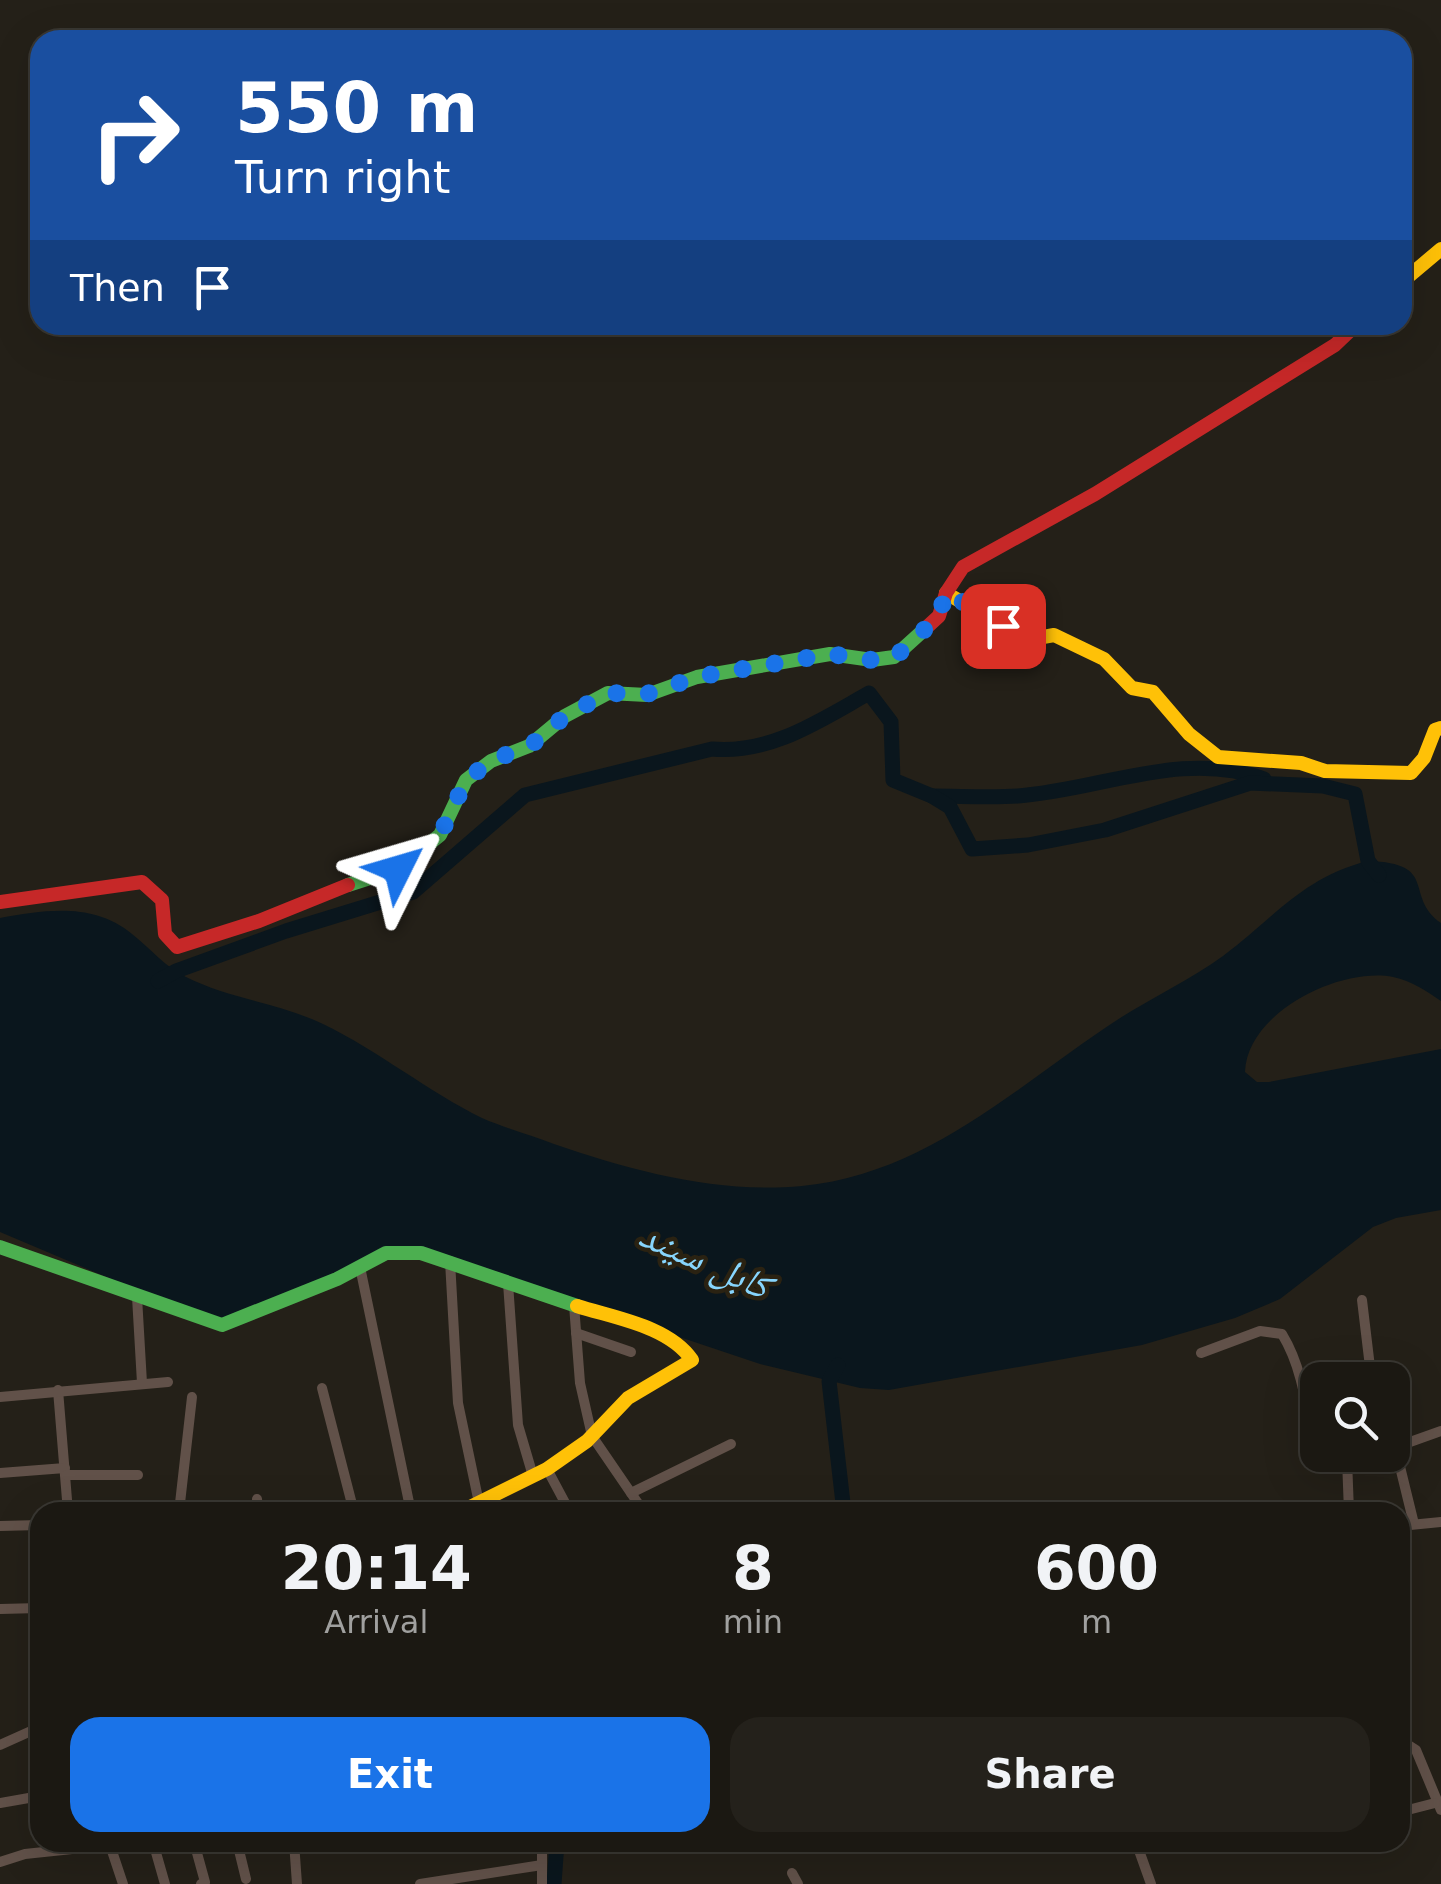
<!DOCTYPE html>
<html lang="en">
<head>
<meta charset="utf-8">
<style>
  :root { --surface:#1b1812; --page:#24211b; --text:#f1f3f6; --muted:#a0a09f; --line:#393732; --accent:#1a73e8 }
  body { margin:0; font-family:"DejaVu Sans","Noto Naskh Arabic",sans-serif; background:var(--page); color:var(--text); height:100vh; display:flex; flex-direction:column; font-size:38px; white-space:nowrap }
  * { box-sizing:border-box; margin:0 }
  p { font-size:32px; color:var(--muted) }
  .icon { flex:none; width:55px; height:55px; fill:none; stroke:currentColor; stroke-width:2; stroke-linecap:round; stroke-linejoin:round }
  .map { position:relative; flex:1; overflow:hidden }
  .side { position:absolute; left:30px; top:1502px; width:1380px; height:350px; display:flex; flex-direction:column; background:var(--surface); border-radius:30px; box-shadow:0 10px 40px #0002,0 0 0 2px var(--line) }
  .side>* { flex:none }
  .guide { position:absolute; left:30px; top:30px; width:1382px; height:305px; border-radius:30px; box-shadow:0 10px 40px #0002,0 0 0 2px var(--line); background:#1a4fa0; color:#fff; overflow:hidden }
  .fabs { position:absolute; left:1300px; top:1362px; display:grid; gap:20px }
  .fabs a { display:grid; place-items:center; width:110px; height:110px; border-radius:20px; background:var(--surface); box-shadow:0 10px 40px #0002,0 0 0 2px var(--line); font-size:50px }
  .pin { position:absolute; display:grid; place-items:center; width:85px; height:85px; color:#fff; margin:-42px; border-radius:20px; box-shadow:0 5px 15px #0006 }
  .me { position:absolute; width:110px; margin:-55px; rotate:50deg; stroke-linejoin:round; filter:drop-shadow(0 0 8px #0008) }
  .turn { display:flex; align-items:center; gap:35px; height:210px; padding:0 40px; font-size:45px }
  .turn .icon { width:130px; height:130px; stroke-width:2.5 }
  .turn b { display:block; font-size:70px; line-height:85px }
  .then { display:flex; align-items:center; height:95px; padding:0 40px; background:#0003; gap:20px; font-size:38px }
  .eta { display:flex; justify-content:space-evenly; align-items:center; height:170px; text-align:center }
  .eta b { font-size:60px; font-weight:700; line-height:70px }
  .button { display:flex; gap:20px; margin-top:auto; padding:20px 40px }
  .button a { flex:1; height:115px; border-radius:30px; background:var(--accent); color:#fff; font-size:40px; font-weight:700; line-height:115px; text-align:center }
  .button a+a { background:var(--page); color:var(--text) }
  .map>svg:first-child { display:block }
  .water { fill:#0a161d }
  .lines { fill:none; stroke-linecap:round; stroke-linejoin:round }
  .river { stroke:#0a161d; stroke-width:15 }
  .street { stroke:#615149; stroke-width:10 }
  .fast { stroke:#4caf50; stroke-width:14 }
  .slow { stroke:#ffc107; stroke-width:14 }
  .jam { stroke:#c62828; stroke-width:14 }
  .route { stroke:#1a73e8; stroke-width:18; stroke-dasharray:0 32.4 }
  .labels { text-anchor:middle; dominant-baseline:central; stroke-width:9; stroke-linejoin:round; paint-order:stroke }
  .water-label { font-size:38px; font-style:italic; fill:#87d5fd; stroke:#2a2212 }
</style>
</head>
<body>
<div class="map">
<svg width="1441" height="1884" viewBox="0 0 1441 1884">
  <rect width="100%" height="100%" fill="#242018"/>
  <!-- water -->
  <path class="water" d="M1368,861C1440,863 1403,896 1441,923V1001C1426,991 1412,981 1393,977C1340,967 1247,1012 1245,1072L1257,1082H1269L1441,1049V1210L1396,1218L1373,1227L1280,1299L1235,1318L1142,1345L889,1390L860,1388L760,1364L408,1246L220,1322L208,1320L0,1232V918C46,910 93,902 132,934C150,948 165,967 186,977C230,999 279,1003 323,1024C377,1050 429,1092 482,1118C505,1128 530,1135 554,1144C633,1171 717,1194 802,1186C923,1174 1009,1093 1105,1028C1142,1002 1186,983 1223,956C1274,918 1303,877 1368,861Z"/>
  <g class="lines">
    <!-- river -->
    <g class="river">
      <path d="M932,796C961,796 990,798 1018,796C1100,790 1184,749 1264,779"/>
      <path d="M158,981L176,971L286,931L413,892L525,795L712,749C771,754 819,721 869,693L891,722L893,780L932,796L950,807L972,849L1028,845L1105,830L1250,783L1323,786L1355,794L1368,861L1379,875"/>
      <path d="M838,1365L829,1381L844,1512"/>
      <path d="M554,1884L557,1842"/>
    </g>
    <!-- street -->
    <g class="street">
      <path d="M450,1261L458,1403L479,1503"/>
      <path d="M360,1267L411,1512"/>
      <path d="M508,1283L518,1425L533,1476"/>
      <path d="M137,1297L142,1383"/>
      <path d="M1362,1300L1370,1367L1375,1380"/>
      <path d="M574,1305L580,1383L592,1436L644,1512"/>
      <path d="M576,1333L631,1352"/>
      <path d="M1201,1353L1260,1331L1282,1334C1304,1370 1307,1413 1315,1454H1318"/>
      <path d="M322,1388L354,1512"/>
      <path d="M58,1390L68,1512"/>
      <path d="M0,1397L168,1382"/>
      <path d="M1392,1434L1414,1524"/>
      <path d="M1396,1447L1441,1431"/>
      <path d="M1333,1455L1347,1459L1349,1512"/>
      <path d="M547,1469L570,1512"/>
      <path d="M0,1473L65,1468"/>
      <path d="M66,1475H138"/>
      <path d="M631,1493L731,1444"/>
      <path d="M257,1499L258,1512"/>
      <path d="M305,1505L306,1512"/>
      <path d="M179,1512L192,1397"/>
      <path d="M0,1526L40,1525"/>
      <path d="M1400,1526L1441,1522"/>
      <path d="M0,1609L40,1608"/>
      <path d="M1400,1717L1405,1743L1416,1750L1441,1810"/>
      <path d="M0,1745L40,1727"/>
      <path d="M0,1803L40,1796"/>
      <path d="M1400,1812L1435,1803"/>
      <path d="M109,1842L123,1884"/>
      <path d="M153,1842L165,1884"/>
      <path d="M194,1842L205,1882L201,1884"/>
      <path d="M237,1842L246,1879"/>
      <path d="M294,1842L297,1884"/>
      <path d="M1136,1842L1151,1884"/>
      <path d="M0,1862L25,1854L110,1845"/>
      <path d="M792,1873L798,1884"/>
      <path d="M420,1884L542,1865"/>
      <path d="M542,1884V1842"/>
    </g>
    <!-- fast -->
    <g class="fast">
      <path d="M348,885L398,869L440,835L466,780L491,761L529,746L565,716L608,693L647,695L697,677L830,654L872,660L894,657L926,628"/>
      <path d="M0,1247L222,1325L337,1279L386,1253H421L577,1306"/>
    </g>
    <!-- slow -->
    <g class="slow">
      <path d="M1402,282L1441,249"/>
      <path d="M946,593L1027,640L1054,635L1104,659L1132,688L1153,692L1189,734L1218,757L1301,763L1325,771L1411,773L1424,758L1435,730L1441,728"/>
      <path d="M460,1512L547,1469L587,1441L628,1398L692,1360C669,1326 614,1318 577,1306"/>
    </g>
    <!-- jam -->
    <g class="jam">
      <path d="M926,628L939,616L946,593L963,567L1095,494L1335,345L1356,325"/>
      <path d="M0,902L142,882L162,900L165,934L177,947L259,921L348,885"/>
    </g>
  </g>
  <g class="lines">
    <!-- route -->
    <path class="route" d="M398,869L440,835L466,780L492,760L530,746L565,716L608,693L647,694L697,677L830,654L872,660L894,658L939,616L946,592L1003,626"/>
  </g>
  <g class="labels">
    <!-- water labels -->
    <g class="water-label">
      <text transform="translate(705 1260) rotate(24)">کابل سيند</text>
    </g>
  </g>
</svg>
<div class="fabs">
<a><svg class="icon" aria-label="search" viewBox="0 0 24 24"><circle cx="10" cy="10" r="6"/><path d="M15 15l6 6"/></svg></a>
</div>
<div class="pin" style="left:1003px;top:626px;background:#d93025"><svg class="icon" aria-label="arrive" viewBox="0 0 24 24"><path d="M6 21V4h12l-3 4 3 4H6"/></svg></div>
<svg class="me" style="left:398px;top:869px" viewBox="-20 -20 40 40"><path d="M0-17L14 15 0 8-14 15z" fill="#1a73e8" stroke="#fff" stroke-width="4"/></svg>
<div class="guide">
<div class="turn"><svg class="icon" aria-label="right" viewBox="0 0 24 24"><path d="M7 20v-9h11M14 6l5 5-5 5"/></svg><div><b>550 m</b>Turn right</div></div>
<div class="then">Then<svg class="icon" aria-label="arrive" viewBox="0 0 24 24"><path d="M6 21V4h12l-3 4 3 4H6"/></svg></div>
</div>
<section class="side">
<div class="eta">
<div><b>20:14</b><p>Arrival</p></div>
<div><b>8</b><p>min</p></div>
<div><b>600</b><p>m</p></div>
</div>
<div class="button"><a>Exit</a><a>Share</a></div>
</section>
</div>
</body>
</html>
